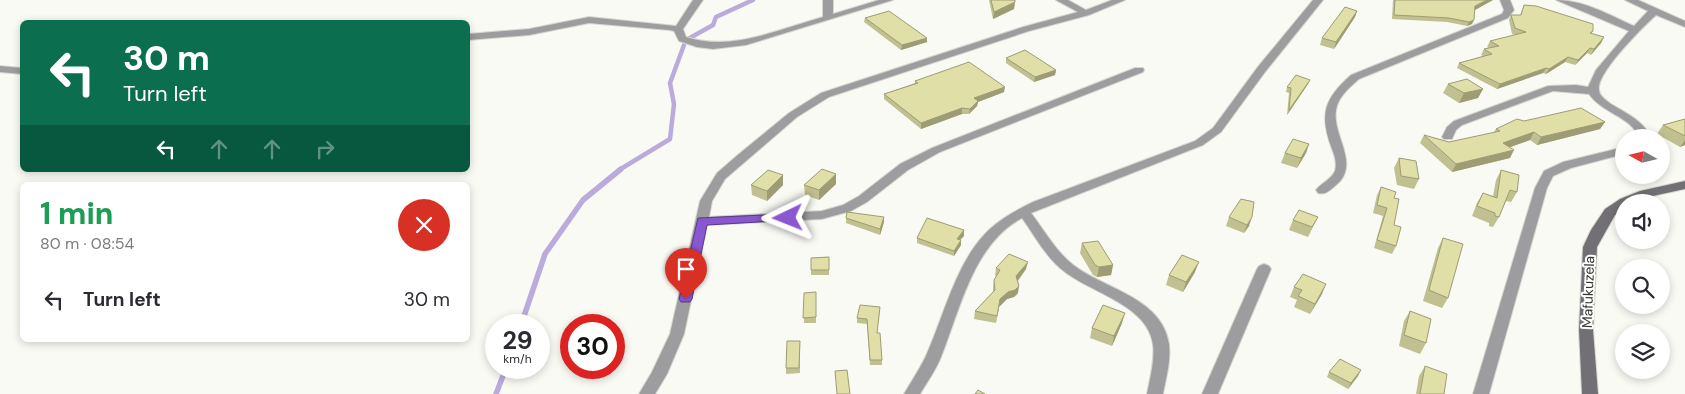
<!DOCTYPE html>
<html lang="en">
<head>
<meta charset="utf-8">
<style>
  :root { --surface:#fff; --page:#f2f2f3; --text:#2b2b33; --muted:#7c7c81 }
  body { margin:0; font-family:"DM Sans",sans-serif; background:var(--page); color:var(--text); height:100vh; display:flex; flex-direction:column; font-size:19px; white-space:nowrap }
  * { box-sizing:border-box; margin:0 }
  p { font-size:16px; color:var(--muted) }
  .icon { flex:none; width:28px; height:28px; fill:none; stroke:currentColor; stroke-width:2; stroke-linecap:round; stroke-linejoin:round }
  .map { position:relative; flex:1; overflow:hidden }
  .details { position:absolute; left:20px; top:182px; width:450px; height:160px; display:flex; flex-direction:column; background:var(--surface); border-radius:8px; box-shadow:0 2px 8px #0003 }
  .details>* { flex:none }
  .hud { position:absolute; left:20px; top:20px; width:450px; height:152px; border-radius:8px; box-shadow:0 2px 8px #0003; background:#0b6e4f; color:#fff; overflow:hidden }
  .needle { width:32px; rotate:278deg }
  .buttons { position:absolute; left:1615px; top:129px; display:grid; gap:10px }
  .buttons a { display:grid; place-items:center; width:55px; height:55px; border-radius:50%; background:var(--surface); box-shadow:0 2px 8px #0003; font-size:25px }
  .speed { position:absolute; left:485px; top:314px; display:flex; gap:10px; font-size:25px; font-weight:700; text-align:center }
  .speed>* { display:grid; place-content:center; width:65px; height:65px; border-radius:50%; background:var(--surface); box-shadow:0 2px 8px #0003; line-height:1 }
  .speed small { font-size:12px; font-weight:400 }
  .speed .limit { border:8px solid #d22; background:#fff; color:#111 }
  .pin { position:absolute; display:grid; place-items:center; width:42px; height:42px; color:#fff; margin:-51px -21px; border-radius:50% 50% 50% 0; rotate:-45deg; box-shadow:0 0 5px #0007 }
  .pin .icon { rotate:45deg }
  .me { position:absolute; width:55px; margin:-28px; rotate:268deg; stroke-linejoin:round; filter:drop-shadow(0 0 4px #0008) }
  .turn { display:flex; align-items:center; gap:18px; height:105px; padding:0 20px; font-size:22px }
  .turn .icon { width:65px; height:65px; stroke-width:2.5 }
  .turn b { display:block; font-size:35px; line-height:42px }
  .lanes { display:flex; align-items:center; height:48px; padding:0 20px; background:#0003; justify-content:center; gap:25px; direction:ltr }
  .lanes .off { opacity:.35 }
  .round { display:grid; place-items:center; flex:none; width:52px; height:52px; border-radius:26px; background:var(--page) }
  .headline { display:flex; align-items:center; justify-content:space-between; height:85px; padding:0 20px }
  h1 { font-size:30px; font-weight:800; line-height:38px; color:#1e9e55 }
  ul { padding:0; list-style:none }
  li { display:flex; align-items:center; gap:15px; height:65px; padding:0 20px }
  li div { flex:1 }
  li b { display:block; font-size:19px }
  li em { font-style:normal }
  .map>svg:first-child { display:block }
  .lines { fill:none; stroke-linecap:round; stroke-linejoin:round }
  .stream-far1 { stroke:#bbabdd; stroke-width:4.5 }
  .stream { stroke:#bbabdd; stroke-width:5.5 }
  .street-casing { stroke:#d6d6d0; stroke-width:2 }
  .secondary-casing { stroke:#d6d6d0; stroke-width:2 }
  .street { fill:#9d9c9f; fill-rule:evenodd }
  .secondary { fill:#727074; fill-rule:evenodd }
  .wall { fill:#c1c090 }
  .shaded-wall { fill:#9d9c75 }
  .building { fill:#e0dfa7; stroke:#9d9c75 }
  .route { fill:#8958d1; stroke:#593988 }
  .labels { text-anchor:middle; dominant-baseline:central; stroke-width:4; stroke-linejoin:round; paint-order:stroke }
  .street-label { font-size:14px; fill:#343432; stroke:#fffffe }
</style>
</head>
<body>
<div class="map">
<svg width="1685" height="394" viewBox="0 0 1685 394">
  <rect width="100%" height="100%" fill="#f9faf3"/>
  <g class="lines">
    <!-- stream-far1 -->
    <g class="stream-far1">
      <path d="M688,39L713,25L716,17L753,0"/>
      <path d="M619,170L670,139L674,104L670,83L684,45"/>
    </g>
    <!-- stream -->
    <g class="stream">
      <path d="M521,325L545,254L583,200L621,169"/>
      <path d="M496,394L506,368"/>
    </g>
    <defs>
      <g id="street">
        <path d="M693,0H703L683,29L686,37C732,52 779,29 823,17V0H833V14L879,0H893L746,45L713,49L697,47L679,41L674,31L669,30L589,23L529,35L468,40V34L529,29L589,17L676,26Z"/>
        <path d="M1056,0H1068L1086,10L1112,0H1125L1089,15L1029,31L829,97L797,117L725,179L712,201L709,217L822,211L843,205L859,196L900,164L932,148L1135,68H1143L1144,70L1143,72L940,152L908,170L867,202L851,211L822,219L707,225L684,334L667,374L655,394H639L652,372L670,334L700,201L717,173L739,154L789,113L821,93L1023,27L1078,12Z"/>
        <path d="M1313,0H1323L1265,72L1221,132L1203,145L1031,213C1044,230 1055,250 1072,264C1103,289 1162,297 1169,344C1171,361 1166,378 1163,394H1147C1150,378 1155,361 1153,345C1149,306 1092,293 1065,272C1046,258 1035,236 1022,218C973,244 960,310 941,357C936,370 927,382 920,394H904C911,382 919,370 925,358C943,319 955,265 985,234C998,220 1015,211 1033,202L1195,141L1213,128L1257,68Z"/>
        <path d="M1500,0H1510L1514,10L1508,18L1359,79C1349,88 1338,97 1336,110C1332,137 1362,165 1335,186C1329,191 1325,195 1318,193L1316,190C1321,183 1331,180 1335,171C1337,164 1335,156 1332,149C1319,114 1324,99 1351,75L1502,14L1504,10Z"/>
        <path d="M1556,0C1584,0 1609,15 1634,26L1648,11L1625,0H1638L1685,21V27L1656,15C1643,27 1596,73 1599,90C1599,96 1606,100 1611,104C1627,114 1643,120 1651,138H1640C1630,116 1602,113 1589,94L1553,91L1462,125L1456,130L1452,139H1444L1442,137L1447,127L1454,121L1548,86L1576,85L1588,87L1596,70L1629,31Z"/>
        <path d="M0,66L22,68V74L0,72Z"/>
        <path d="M1624,147V154L1571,168L1553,176L1547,188L1489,394H1473L1535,188L1544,171L1563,162Z"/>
        <path d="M1264,264L1269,266L1271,269L1218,394H1202L1257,269L1259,266Z"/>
      </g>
      <path id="secondary" d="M1685,181V189L1648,197L1634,202H1624V209L1615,215L1597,247L1593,330L1598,394H1582L1579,330L1583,247L1591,230L1605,209L1620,199L1640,191Z"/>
    </defs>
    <!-- street casing -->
    <use href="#street" class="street-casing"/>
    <!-- secondary casing -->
    <use href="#secondary" class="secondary-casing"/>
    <!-- street -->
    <use href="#street" class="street"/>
    <!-- secondary -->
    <use href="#secondary" class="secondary"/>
  </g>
  <!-- wall -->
  <g class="wall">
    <path d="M989,0H1015L1014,9L993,19Z"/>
    <path d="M1393,0H1493L1475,10L1472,24L1467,26L1447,22L1392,19Z"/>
    <path d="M1524,5L1593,31L1591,34L1604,37L1601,43L1591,55L1587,53L1575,65L1565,62L1546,74L1543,73L1497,89L1457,68L1459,63L1483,56L1481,55L1484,49L1489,48L1487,47L1490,41L1516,35L1512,34L1509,20L1511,15H1520Z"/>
    <path d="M1357,11L1355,17L1334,49L1320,45L1322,38Z"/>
    <path d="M865,18L927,42L901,50L864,22Z"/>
    <path d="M1006,58L1056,70L1055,75L1034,82L1006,63Z"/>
    <path d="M1310,80L1308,84L1287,115L1289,93L1286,92L1287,87Z"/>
    <path d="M915,81L1004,92L978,102L977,106L969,114H962L921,129L884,99V94L915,83Z"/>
    <path d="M1448,84L1483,89L1478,98L1459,103L1443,93Z"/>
    <path d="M1685,119V145L1680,147L1657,134L1663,125Z"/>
    <path d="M1524,121L1605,122L1600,129L1537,145L1530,140L1510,147V158L1452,172L1420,143L1424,135L1449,142L1493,133L1496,129Z"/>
    <path d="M1309,144L1306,153L1297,168L1281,163L1285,153Z"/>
    <path d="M1399,158L1419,179L1414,189L1397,185L1394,168Z"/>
    <path d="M1501,170L1517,192L1511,202L1506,201L1499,217L1493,227L1489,226V223L1472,216L1477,203L1483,193L1493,196L1496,180Z"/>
    <path d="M783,175V185L767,201L752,195L751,185Z"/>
    <path d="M836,184L819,200L805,195L804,185Z"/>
    <path d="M1381,187L1394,198V225L1396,246L1392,254L1374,248L1383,216L1373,213L1377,195Z"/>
    <path d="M884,217V222L880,235L846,223V218Z"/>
    <path d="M1229,217L1249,226L1244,233L1226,226Z"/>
    <path d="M1318,217L1308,237L1289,230L1293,220Z"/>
    <path d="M964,230V236L960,240L961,245L954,256L917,243V238Z"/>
    <path d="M1443,238L1448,298L1442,308L1423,301L1438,248Z"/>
    <path d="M1082,243L1113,265L1111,275L1097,277L1093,275L1080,253Z"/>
    <path d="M829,257V275H811V258Z"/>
    <path d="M996,268L1026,269L1018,281V293L1014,297L1007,299L999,307L996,323L974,319L975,311L993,292V287L994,280L996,276L995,275Z"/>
    <path d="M1195,272L1183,292L1166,285L1169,275Z"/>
    <path d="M1294,287L1322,294L1310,314L1294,307L1297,300L1290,297Z"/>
    <path d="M816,292V323H804V293Z"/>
    <path d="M880,307L877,333L882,360V365H870L867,324L857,323V318Z"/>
    <path d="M1410,311L1426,343L1420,354L1399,346L1404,321Z"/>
    <path d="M1122,323L1112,346L1090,338L1092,328Z"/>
    <path d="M800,341V373L786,374V368Z"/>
    <path d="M1425,366L1444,394H1416L1419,376Z"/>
    <path d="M1329,372L1358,376L1348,389L1327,377Z"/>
  </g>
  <!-- shaded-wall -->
  <g class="shaded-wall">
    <path d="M1487,0H1493L1473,11L1475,6Z"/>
    <path d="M1015,2L1014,9L993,19L994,12Z"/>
    <path d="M1357,11L1355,17L1334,49L1336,42Z"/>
    <path d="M1474,20L1472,24L1467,26L1469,22Z"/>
    <path d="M1604,37L1601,43L1591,55L1594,49Z"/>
    <path d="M927,38V42L901,50L902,45Z"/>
    <path d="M1590,48L1587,53L1575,65L1578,60Z"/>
    <path d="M1568,57L1565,62L1546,74L1549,69Z"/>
    <path d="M1546,68L1543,73L1497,89L1500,84Z"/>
    <path d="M1056,70L1055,75L1034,82L1035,77Z"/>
    <path d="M1310,80L1308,84L1287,115L1289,110Z"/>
    <path d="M1005,87L1004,92L978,102L977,106L969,114L970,109L974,98Z"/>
    <path d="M1483,89L1478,98L1459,103L1464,93Z"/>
    <path d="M962,108V114L921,129V123Z"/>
    <path d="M1605,122L1600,129L1537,145L1541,137Z"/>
    <path d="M1534,132L1530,140L1499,151L1503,143Z"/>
    <path d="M1685,140V145L1680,147Z"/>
    <path d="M1309,144L1306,153L1297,168L1301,158Z"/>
    <path d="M1514,150L1510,158L1452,172L1456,164Z"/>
    <path d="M836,174V184L819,200V190Z"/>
    <path d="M783,175V185L767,201V191Z"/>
    <path d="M884,217V222L880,235V229Z"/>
    <path d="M1252,217L1249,226L1244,233L1247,225Z"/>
    <path d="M964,230V236L956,244L957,239Z"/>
    <path d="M961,240V245L954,256V251Z"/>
    <path d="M1028,262L1026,269L1015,284L1016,276Z"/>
    <path d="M1199,262L1195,272L1183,292L1186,282Z"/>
    <path d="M1113,265L1111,275L1097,277L1099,267Z"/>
    <path d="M1326,284L1322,294L1310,314L1315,304Z"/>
    <path d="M1019,286L1018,293L1014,297L1007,299L999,307L996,323L1000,299L1008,292Z"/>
    <path d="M1125,313L1122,323L1112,346L1114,336Z"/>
    <path d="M1361,370L1358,376L1348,389L1351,383Z"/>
  </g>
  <!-- building -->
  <g class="building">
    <path d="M991,0H1015V2L994,12Z"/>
    <path d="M1395,0H1487L1475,6L1474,20L1469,22L1449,18L1394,15Z"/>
    <path d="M1524,5L1536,6L1593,24V31L1590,33L1604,37L1594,49L1590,48L1578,60L1568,57L1549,69L1546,68L1500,84L1459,63L1492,54L1484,49L1499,46L1490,41L1526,32L1515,28L1511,15H1521Z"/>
    <path d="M1345,7L1357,11L1336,42L1322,38Z"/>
    <path d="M889,11L927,38L902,45L865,18Z"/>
    <path d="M1025,50L1056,70L1035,77L1006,58Z"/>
    <path d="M969,62L1005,87L974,98L978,101L970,109L962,108L921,123L884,94L918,83L915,81Z"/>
    <path d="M1296,75L1310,80L1289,110L1291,88L1287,87Z"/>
    <path d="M1467,79L1483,89L1464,93L1448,84Z"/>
    <path d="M1581,108L1605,122L1541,137L1534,132L1503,143L1514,150L1456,164L1424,135L1449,142L1500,131L1496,129L1517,119L1524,121Z"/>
    <path d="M1685,119V136L1663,125Z"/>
    <path d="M1293,139L1309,144L1301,158L1285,153Z"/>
    <path d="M1399,158L1416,161L1419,179L1401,176Z"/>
    <path d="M822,169L836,174L819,190L804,185Z"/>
    <path d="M768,170L783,175L767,191L751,185Z"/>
    <path d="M1501,170L1519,175L1517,192L1510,190L1499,217L1495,216V213L1477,206L1483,193L1497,198Z"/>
    <path d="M1381,187L1396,192L1394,198L1399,199L1394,225L1401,227L1396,246L1377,240L1387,208L1377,205Z"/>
    <path d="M1241,199L1254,202L1252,217L1247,225L1229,217Z"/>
    <path d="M1299,210L1318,217L1312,227L1293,220Z"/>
    <path d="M847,212L884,217L880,229L846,218Z"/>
    <path d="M927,218L964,230L957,239L961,240L954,251L917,238Z"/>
    <path d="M1443,238L1463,244L1448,298L1429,290Z"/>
    <path d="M1098,241L1113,265L1099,267L1095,265L1082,243Z"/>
    <path d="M1009,254L1028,262L1016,276L1019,286L1015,290L1008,292L1000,299L997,316L975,311L995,290L994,280L1000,270L996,268Z"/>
    <path d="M1182,255L1199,262L1186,282L1169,275Z"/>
    <path d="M829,257V270H811V258Z"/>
    <path d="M1303,274L1326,284L1315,304L1298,296L1302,290L1294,287Z"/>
    <path d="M816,292V317L803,318L804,293Z"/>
    <path d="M860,305L880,307L877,333H880L882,360H870L867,319L857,318Z"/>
    <path d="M1103,305L1125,313L1114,336L1092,328Z"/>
    <path d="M1410,311L1431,319L1426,343L1404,335Z"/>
    <path d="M787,341H800L799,368H786Z"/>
    <path d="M1340,359L1361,370L1351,383L1329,372Z"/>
    <path d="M1425,366L1447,374L1444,394H1420Z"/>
    <path d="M847,370L850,394H837L835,371Z"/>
    <path d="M978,390L985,394H975Z"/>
  </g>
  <!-- route -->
  <path class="route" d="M788,214L792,215L793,218L792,220L707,225L692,299L690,302H681L679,299L698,218Z"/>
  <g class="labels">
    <!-- street labels -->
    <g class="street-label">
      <text transform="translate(1588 292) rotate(-88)">Mafukuzela</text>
    </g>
  </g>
</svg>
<div class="buttons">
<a><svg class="needle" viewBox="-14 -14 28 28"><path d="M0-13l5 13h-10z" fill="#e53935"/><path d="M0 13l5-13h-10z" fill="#7c7c81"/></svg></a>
<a><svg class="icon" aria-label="sound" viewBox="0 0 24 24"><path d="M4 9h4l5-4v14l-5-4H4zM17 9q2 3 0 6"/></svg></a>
<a><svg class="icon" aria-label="search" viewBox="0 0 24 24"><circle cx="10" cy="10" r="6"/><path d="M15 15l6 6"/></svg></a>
<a><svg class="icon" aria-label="layers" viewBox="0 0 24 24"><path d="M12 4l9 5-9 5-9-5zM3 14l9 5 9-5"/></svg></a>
</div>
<div class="speed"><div>29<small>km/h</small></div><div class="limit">30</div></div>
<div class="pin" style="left:686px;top:299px;background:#d93025"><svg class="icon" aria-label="arrive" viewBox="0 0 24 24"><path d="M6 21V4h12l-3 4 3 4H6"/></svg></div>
<svg class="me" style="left:788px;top:218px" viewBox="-20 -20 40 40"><path d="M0-17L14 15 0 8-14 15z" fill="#8958d1" stroke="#fff" stroke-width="4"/></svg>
<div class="hud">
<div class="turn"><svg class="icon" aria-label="left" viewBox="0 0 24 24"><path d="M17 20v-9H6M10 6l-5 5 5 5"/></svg><div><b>30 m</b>Turn left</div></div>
<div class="lanes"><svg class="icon" aria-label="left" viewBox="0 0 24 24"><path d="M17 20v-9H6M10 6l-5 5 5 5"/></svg><svg class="icon off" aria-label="ahead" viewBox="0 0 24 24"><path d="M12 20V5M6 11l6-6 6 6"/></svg><svg class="icon off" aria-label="ahead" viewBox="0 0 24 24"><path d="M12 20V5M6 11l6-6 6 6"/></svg><svg class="icon off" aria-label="right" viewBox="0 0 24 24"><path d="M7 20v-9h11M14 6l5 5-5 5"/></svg></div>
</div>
<section class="details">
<div class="headline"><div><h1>1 min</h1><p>80 m · 08:54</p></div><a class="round" style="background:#d93025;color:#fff"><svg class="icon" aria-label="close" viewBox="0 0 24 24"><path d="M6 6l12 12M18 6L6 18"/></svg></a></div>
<ul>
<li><svg class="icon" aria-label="left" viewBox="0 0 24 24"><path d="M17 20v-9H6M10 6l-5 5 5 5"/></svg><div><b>Turn left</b></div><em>30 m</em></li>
</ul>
</section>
</div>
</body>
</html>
